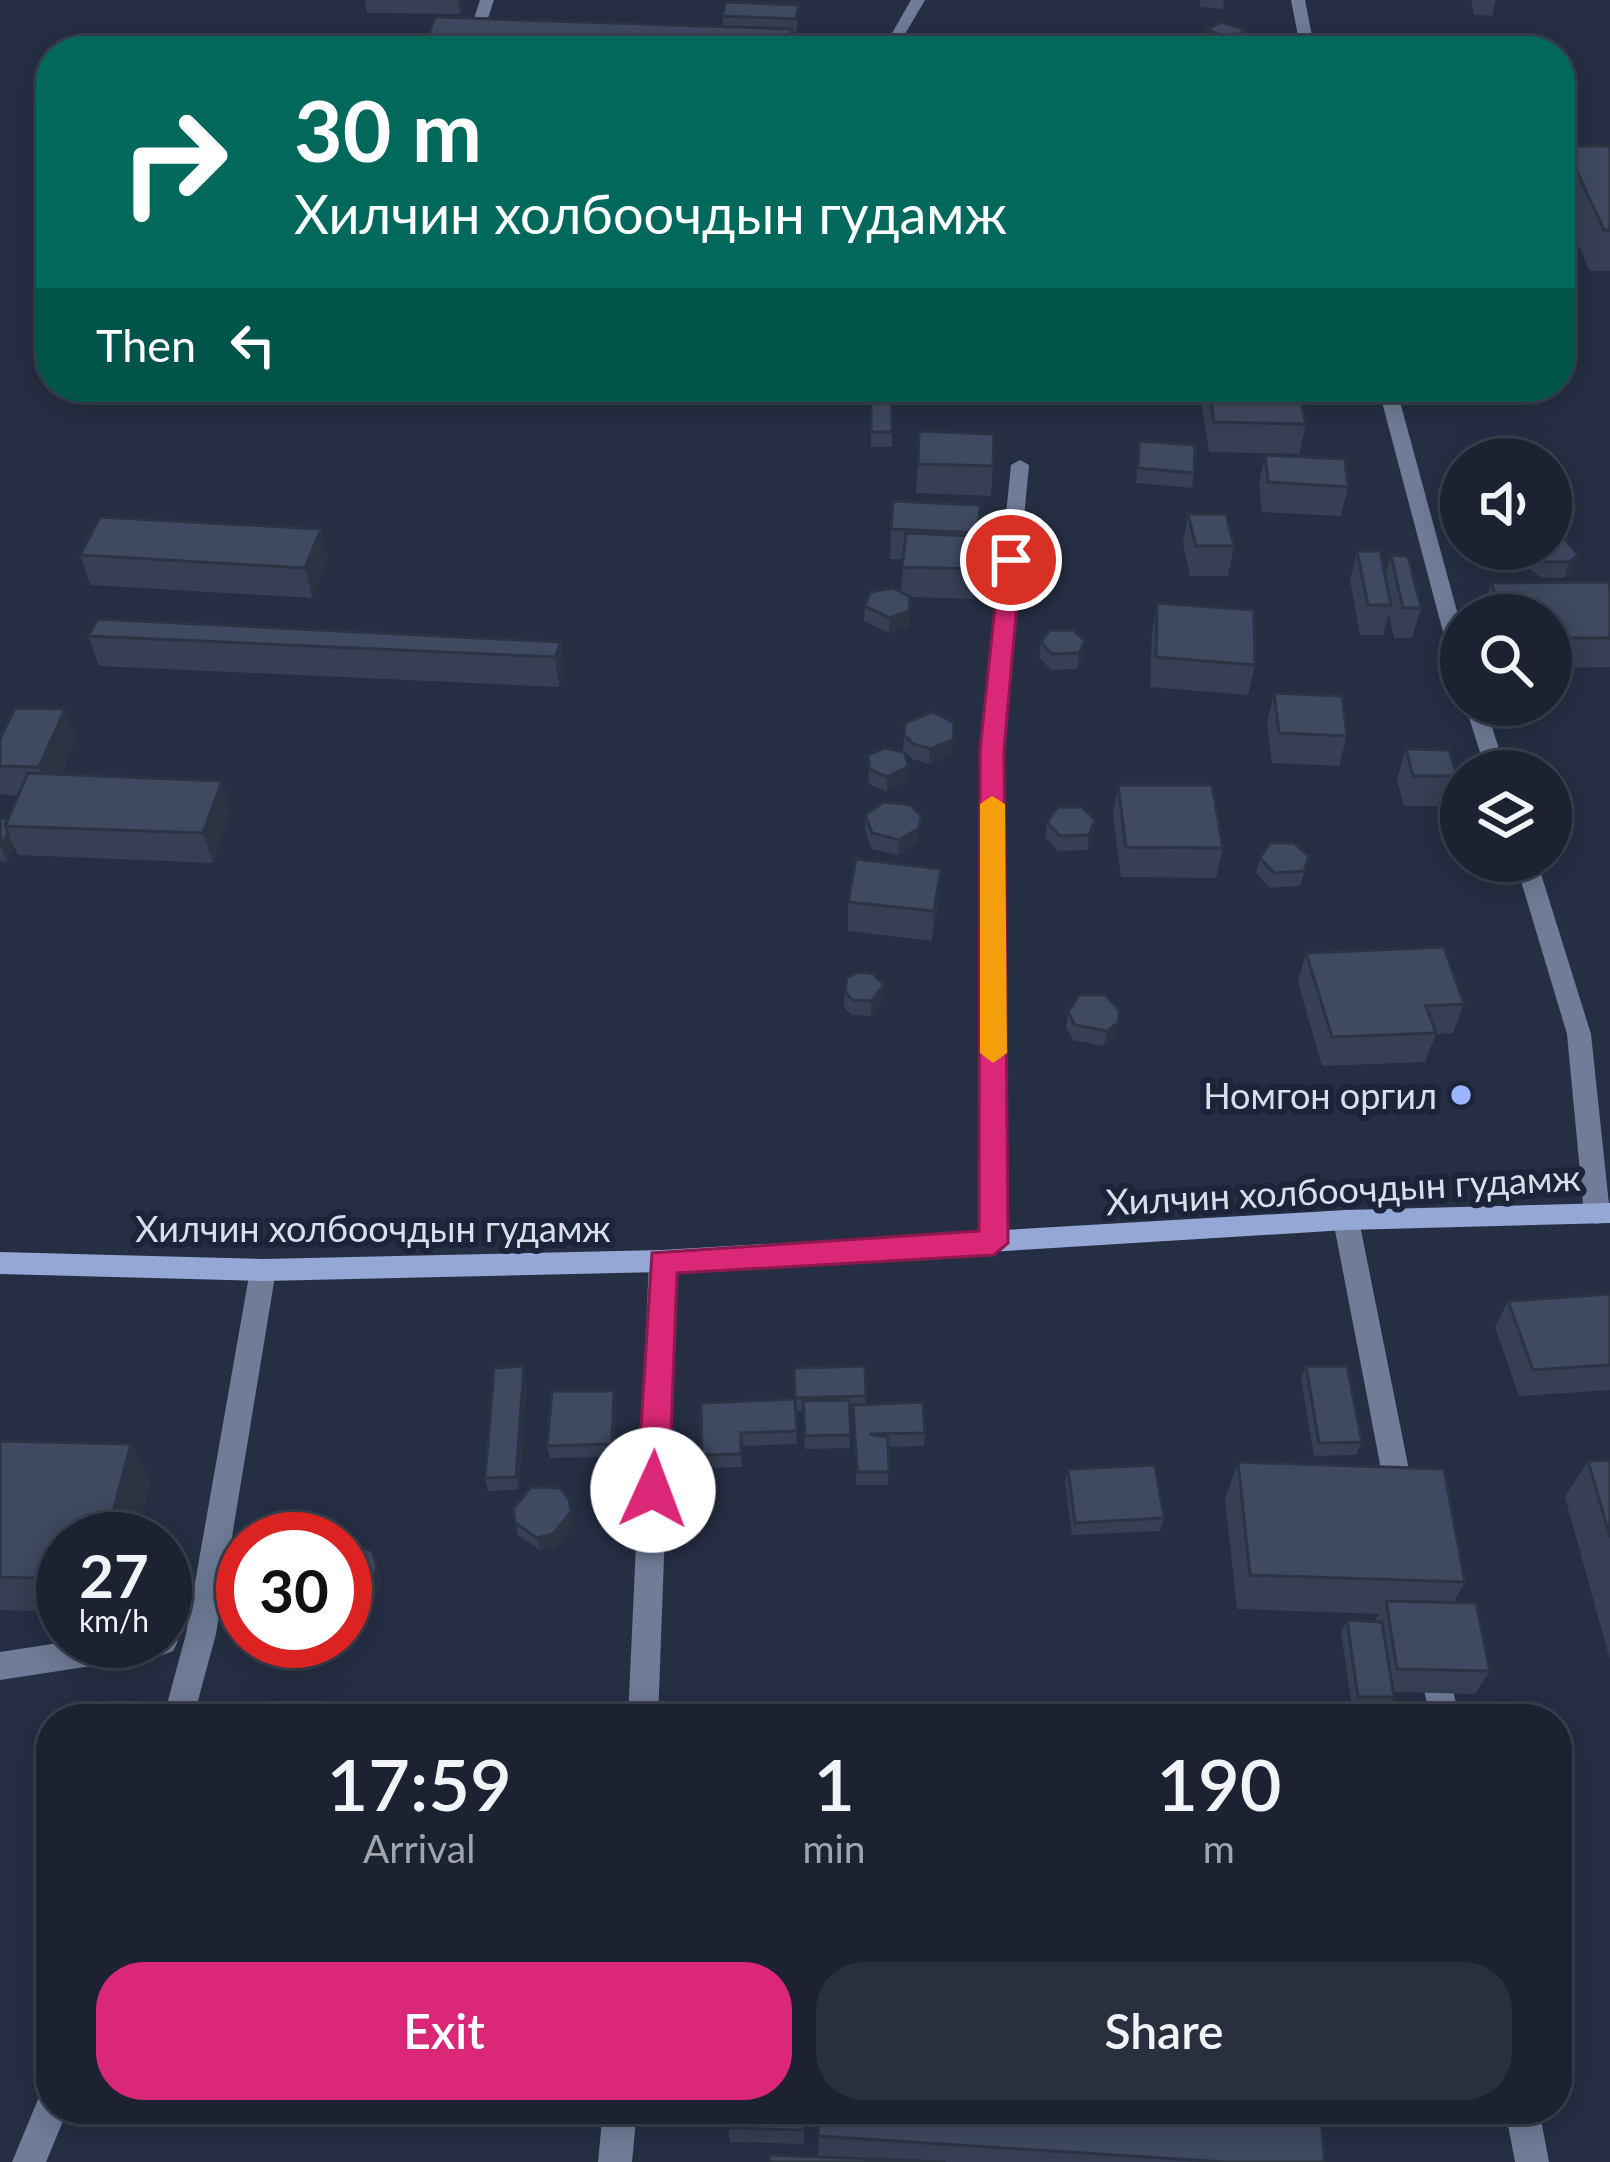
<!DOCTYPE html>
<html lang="en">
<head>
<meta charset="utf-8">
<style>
  :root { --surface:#1c2232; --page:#292f3e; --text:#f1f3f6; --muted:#a0a4ac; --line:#3a3f4d; --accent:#db2777 }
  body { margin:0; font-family:Lato,sans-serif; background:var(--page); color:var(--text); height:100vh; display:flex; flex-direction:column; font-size:45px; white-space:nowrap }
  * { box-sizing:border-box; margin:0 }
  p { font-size:39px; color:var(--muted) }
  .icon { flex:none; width:66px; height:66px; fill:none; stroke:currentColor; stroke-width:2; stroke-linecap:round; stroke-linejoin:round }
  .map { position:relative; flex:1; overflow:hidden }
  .drawer { position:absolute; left:36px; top:1704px; width:1536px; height:420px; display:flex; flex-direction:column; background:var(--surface); border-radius:48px; box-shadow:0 6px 30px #0003,0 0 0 3px var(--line) }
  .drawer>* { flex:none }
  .banner { position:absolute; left:36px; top:36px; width:1539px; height:366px; border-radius:48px; box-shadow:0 6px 30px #0003,0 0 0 3px var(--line); background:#00695c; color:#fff; overflow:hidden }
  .tools { position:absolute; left:1440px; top:438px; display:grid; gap:24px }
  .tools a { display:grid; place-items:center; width:132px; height:132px; border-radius:50%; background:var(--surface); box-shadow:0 6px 30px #0003,0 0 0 3px var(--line); font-size:60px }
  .speed { position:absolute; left:36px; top:1512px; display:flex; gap:24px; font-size:60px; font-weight:700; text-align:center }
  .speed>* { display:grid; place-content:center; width:156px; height:156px; border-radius:50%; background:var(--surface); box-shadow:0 6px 30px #0003,0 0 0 3px var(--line); line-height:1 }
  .speed small { font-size:30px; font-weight:400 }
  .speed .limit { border:18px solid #d22; background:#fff; color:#111 }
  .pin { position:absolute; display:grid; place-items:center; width:102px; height:102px; color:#fff; margin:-51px; border:6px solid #fff; border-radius:50%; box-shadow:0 3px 12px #0007 }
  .me { position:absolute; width:132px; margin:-66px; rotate:2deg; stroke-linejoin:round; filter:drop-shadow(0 0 9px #0008) }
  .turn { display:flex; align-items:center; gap:42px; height:252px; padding:0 60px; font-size:54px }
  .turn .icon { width:156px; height:156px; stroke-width:2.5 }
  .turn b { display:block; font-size:84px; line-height:102px }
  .then { display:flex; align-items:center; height:114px; padding:0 60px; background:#0003; gap:24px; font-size:45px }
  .eta { display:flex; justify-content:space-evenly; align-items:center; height:204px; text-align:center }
  .eta b { font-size:72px; font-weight:600; line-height:84px }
  .cta { display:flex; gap:24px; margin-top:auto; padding:24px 60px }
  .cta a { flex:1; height:138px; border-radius:48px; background:var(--accent); color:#fff; font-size:48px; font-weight:600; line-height:138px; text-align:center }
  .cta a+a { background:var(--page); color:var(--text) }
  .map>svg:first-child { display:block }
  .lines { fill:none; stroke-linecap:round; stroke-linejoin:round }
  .service { fill:#707c98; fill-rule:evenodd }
  .minor { fill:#707c98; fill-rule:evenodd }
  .secondary { fill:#94a7d5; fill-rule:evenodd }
  .wall { fill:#363f53 }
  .shaded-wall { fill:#2c3343 }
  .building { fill:#3f4960; stroke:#2c3343; stroke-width:3 }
  .route { fill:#db2777; stroke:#8e194d; stroke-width:3 }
  .slow { fill:#f59e0b }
  .poi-dot { fill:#98b5fd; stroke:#1b2438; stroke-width:4.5 }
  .labels { text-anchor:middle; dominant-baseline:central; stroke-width:12; stroke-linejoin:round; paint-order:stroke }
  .poi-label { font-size:36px; fill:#d8deec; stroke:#1b2438; text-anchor:end }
  .street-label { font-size:36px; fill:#d8deec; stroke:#1b2438 }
</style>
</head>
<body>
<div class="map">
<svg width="1610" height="2162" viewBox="0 0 1610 2162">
  <rect width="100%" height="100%" fill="#252e43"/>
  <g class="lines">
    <!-- service -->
    <g class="service">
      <path d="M480,0H494L485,27L501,28V34L477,35L470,31Z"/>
      <path d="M911,0H925L895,51L759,45L752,41L759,37L887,42Z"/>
      <path d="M1291,0H1305L1315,51H1301Z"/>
      <path d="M1378,387H1396L1461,626V668L1451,662Z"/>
      <path d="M1020,460L1029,465L1002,750L1007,1242L1003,1249L994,1253L985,1249L981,1242L982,750L1011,465Z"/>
      <path d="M1465,705H1485L1506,771H1486Z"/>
      <path d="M1515,861H1537L1591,1034L1610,1214L1606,1221L1597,1224L1588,1221L1584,1214L1567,1034Z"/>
      <path d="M165,1628L173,1631L178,1641L173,1651L163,1655L0,1680V1652L71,1641H165Z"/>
    </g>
    <!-- minor -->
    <g class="minor">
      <path d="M1346,1210L1355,1213L1359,1220L1414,1495L1410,1504L1400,1508L1390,1504L1386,1495L1333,1220L1337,1213Z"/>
      <path d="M662,1250L671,1253L675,1261L658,1719H628L649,1261L653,1253Z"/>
      <path d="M263,1259L272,1262L276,1270L216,1634L193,1719H163L186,1634L250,1270L254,1262Z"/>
      <path d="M1434,1650L1444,1654L1460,1719H1430L1419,1664L1424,1654Z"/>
      <path d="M51,2092V2109H68L46,2162H12L39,2097Z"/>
      <path d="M603,2109H637L632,2162H598Z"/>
      <path d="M1505,2109H1539L1549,2162H1515Z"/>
    </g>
    <!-- secondary -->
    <path class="secondary" d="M1610,1203V1223L1346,1230L662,1272L263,1281L0,1274V1252L263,1259L662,1250L1346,1210Z"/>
  </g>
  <!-- wall -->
  <g class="wall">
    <path d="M365,0H464L460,14L367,13Z"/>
    <path d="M1200,0H1224L1223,9L1200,7Z"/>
    <path d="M1471,0H1496L1492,16L1474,15Z"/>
    <path d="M722,16L799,19L796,33H792V51H422L723,27Z"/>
    <path d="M1207,29L1243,44L1229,51H1223L1205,43Z"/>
    <path d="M1565,146H1610V271H1590L1560,204V162Z"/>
    <path d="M871,387L892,388V447H871Z"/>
    <path d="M937,387H975V395L969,404L946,405L936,396Z"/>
    <path d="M1123,387H1157L1151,394H1132Z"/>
    <path d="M1205,387H1298L1306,424L1299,454L1209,452L1202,407Z"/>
    <path d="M919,431L993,466L991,496L916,493Z"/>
    <path d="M1139,441L1194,473L1192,488L1136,483Z"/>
    <path d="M1265,455L1348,487L1341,516L1262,512L1259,484Z"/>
    <path d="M1551,476L1577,507L1567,537H1551Z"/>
    <path d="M980,505L974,599L910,597L909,626L889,633L864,621L865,606L901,591L903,559H890L891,529Z"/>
    <path d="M1188,514L1234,546L1228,576H1190L1183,544Z"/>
    <path d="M1564,538L1572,570L1564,578L1541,577L1524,565L1530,549Z"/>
    <path d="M1357,551L1385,577L1391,555L1421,608L1412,638H1394L1389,613L1383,635H1360L1350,580Z"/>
    <path d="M80,555L328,559L312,598L90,585Z"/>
    <path d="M1491,583L1610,586V667L1551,668V615H1482Z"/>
    <path d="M1157,603L1255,665L1248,695L1150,687L1152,632Z"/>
    <path d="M88,636L561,642L565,672L559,687L99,666Z"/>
    <path d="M1085,641L1083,656L1077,669L1051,670L1039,657L1041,642Z"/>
    <path d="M1274,693L1347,736L1339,766L1272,763L1267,723Z"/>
    <path d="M905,723L952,755L929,764L912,759L903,749Z"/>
    <path d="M0,739H76L61,775L222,781L231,810L213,863L18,855L14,847L7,862L0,861V818L8,819L18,796L0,794Z"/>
    <path d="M1406,749L1457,776L1447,806H1404L1397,779Z"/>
    <path d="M868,755L909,766L908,781L887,792L869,784Z"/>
    <path d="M1118,785L1223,848L1216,878L1121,877L1113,815Z"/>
    <path d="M865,815L918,843L898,855L872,849L865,830Z"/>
    <path d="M1095,820L1093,835L1087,850L1058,851L1045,837L1047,822Z"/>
    <path d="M1309,856L1300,886L1270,888L1256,873L1260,858Z"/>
    <path d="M939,899L932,941L848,931V902Z"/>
    <path d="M1306,953L1464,1004L1453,1033L1436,1034L1425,1062L1322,1066L1298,982Z"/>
    <path d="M845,992L883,1000L871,1016L852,1015L844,1007Z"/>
    <path d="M1120,1011L1115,1037L1104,1046L1073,1040L1066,1027L1068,1012Z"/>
    <path d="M1610,1294V1390L1519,1396L1495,1327L1508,1301Z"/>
    <path d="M1306,1366L1362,1442L1356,1455L1314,1456L1301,1379Z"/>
    <path d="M794,1368L866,1396V1404L925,1433L924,1446L888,1447V1485H856L853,1410H849L850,1448L805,1449L803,1411H796L797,1444L741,1446L742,1467L704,1468L702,1455L795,1399Z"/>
    <path d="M527,1380L519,1490L488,1491L485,1478Z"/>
    <path d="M614,1391L616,1404L614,1457L550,1458L547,1446Z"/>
    <path d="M0,1441L151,1480L136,1539H63V1612L0,1610Z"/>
    <path d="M1610,1460V1660L1565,1497L1588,1461Z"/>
    <path d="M1238,1462L1465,1582L1454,1602L1490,1671L1475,1694L1393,1692L1394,1697L1388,1708H1352L1341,1632L1347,1620L1375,1621L1379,1614L1237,1609L1225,1499Z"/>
    <path d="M1068,1469L1164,1518L1160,1531L1072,1535L1065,1482Z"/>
    <path d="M515,1523L573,1525L556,1547L540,1550L518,1535Z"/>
    <path d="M345,1546L382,1579L377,1594L362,1606L345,1608Z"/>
    <path d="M804,2109V2144L730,2142L728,2128Z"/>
    <path d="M820,2109L1325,2162H769L818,2156Z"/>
  </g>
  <!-- shaded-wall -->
  <g class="shaded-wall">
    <path d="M458,0H464L460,14Z"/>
    <path d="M1246,30L1243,44L1227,51L1229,39Z"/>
    <path d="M971,387H975V395L969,404Z"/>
    <path d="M1443,387H1465L1441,393Z"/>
    <path d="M321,529L328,559L312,598L305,568Z"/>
    <path d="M1578,555L1572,570L1564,578L1569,562Z"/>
    <path d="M909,611V626L889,633L890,618Z"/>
    <path d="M1085,641L1083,656L1077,669L1079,653Z"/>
    <path d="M561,642L565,672L559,687L555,657Z"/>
    <path d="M65,709L76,739L51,797L39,767Z"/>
    <path d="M953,740L952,755L929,764L930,749Z"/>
    <path d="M909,766L908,781L887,792V777Z"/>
    <path d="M222,781L231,810L213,863L203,833Z"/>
    <path d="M921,816L918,843L898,855L899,840Z"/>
    <path d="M1095,820L1093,835L1087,850L1089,835Z"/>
    <path d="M8,832L14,847L7,862L1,847Z"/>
    <path d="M941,869L939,899L932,941L934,911Z"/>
    <path d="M884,985L883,1000L871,1016V1001Z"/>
    <path d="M1118,1023L1115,1037L1104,1046L1107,1031Z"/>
    <path d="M524,1366L527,1380L519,1490L516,1477Z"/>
    <path d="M614,1391L616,1404L614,1457L612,1444Z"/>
    <path d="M131,1444L151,1480L136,1539H106Z"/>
    <path d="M569,1499L573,1525L556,1547L540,1550L537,1538Z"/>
    <path d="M373,1552L382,1579L377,1594L362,1606L357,1594Z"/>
  </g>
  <!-- building -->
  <g class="building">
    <path d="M726,2L799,5L796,19L722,16Z"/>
    <path d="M435,17L792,29L789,51H422Z"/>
    <path d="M1222,22L1246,30L1229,39L1207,29Z"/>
    <path d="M1565,146H1610V230H1604Z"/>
    <path d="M871,387L892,388V432H871Z"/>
    <path d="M943,387H971L970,389L946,390Z"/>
    <path d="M1209,387H1298L1306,424L1214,422Z"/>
    <path d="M919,431L994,434L993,466L918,464Z"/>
    <path d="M1139,441L1195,445L1194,473L1138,468Z"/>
    <path d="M1265,455L1345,459L1348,487L1268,482Z"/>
    <path d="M1551,476H1563L1577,507H1551Z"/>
    <path d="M893,501L980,505L978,533L891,529Z"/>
    <path d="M1188,514H1226L1234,546H1196Z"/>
    <path d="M100,517L321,529L305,568L80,555Z"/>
    <path d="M906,533L976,536L977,569L902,567Z"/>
    <path d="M1551,537L1564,538L1578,555L1569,562H1546L1529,550L1551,549Z"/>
    <path d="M1357,551H1380L1391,605H1368Z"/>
    <path d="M1391,555L1408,556L1421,608H1403Z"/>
    <path d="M1608,582L1610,586V638H1551V615H1503L1491,583Z"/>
    <path d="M893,588L910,597L909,611L890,618L865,606L870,592Z"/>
    <path d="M1157,603L1254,610L1255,665L1156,657Z"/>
    <path d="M98,619L561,642L555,657L88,636Z"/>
    <path d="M1050,630H1073L1085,641L1079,653L1052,654L1041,642Z"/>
    <path d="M1274,693L1342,696L1347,736L1279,733Z"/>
    <path d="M15,708L65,709L39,767L0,766V739Z"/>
    <path d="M933,712L954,723L953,740L930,749L913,744L904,734L905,723Z"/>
    <path d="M885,748L904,752L909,766L887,777L870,769L868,755Z"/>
    <path d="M1406,749L1449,750L1457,776H1413Z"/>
    <path d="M28,773L222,781L203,833L5,826Z"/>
    <path d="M1118,785H1212L1223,848L1126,847Z"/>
    <path d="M884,802L911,805L921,816L919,828L899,840L872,833L865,815Z"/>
    <path d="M1058,807H1082L1095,820L1089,835L1060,836L1047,822Z"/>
    <path d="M0,818L8,819L5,826L8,832L1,847Z"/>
    <path d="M1270,843H1294L1309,856L1304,871L1274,873L1260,858Z"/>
    <path d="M856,859L941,869L934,911L848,902Z"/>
    <path d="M1444,947L1464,1004L1426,1006L1436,1033L1332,1037L1306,953Z"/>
    <path d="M859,972L873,974L884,985L871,1001L852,1000L845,992L847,977Z"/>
    <path d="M1079,995H1105L1120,1011L1118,1023L1107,1031L1075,1025L1068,1012Z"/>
    <path d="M1610,1294V1365L1533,1370L1508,1301Z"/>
    <path d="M524,1366L516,1477L485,1478L494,1368Z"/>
    <path d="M865,1366L866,1396L795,1398L794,1368Z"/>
    <path d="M1306,1366H1347L1362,1442L1319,1443Z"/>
    <path d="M552,1391H614L612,1444L547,1446Z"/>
    <path d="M795,1399L797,1431L741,1433V1454L702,1455L701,1403Z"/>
    <path d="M849,1400L851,1435L805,1436L803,1401Z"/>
    <path d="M923,1402L925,1433L870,1434L888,1437L889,1472H857L853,1405Z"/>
    <path d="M0,1441L131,1444L106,1539H63V1579L0,1577Z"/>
    <path d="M1610,1460V1537L1588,1461Z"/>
    <path d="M1238,1462L1444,1469L1465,1582L1250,1575Z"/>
    <path d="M1155,1465L1164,1518L1075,1523L1068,1469Z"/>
    <path d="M531,1487L560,1488L569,1499L571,1512L553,1534L537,1538L515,1523L513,1509Z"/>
    <path d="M358,1545L373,1552L377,1567L372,1582L357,1594L345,1595V1546Z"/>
    <path d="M1386,1601L1476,1603L1490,1671L1397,1669Z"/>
    <path d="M1347,1620L1382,1622L1394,1697H1358Z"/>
    <path d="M728,2109H804V2130L728,2128Z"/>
    <path d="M820,2109H1320L1325,2162H1225L818,2136Z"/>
    <path d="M770,2155L945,2162H769Z"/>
  </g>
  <!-- route -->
  <path class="route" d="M1011,553L1021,560L1004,750L1008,1243L994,1255L677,1273L669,1490L664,1500L653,1505L642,1500L637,1490L652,1253L979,1231L980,750L1000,560Z"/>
  <!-- slow -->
  <path class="slow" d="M992,796L1005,804L1007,1053L993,1063L980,1053V804Z"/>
  <!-- markers -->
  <circle class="poi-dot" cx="1461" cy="1095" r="12"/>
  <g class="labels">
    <!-- poi labels -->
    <g class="poi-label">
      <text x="1437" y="1095">Номгон оргил</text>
    </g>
    <!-- street labels -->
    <g class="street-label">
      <text transform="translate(1343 1189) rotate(-3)">Хилчин холбоочдын гудамж</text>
      <text x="373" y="1228">Хилчин холбоочдын гудамж</text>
    </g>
  </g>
</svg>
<div class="tools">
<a><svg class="icon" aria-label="sound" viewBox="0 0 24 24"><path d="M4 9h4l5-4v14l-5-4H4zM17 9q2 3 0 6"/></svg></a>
<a><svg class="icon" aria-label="search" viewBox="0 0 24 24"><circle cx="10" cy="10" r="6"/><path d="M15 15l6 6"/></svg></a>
<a><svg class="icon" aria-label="layers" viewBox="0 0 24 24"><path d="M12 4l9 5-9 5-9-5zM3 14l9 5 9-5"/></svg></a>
</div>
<div class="speed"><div>27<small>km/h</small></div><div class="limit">30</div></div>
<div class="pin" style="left:1011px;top:560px;background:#d93025"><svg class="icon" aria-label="arrive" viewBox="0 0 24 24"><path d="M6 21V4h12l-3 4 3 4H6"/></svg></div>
<svg class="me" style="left:653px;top:1490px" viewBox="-20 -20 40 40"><circle r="19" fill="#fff"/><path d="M0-13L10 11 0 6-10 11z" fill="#db2777"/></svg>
<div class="banner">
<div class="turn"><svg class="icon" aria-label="right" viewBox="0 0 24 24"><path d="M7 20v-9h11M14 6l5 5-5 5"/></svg><div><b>30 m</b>Хилчин холбоочдын гудамж</div></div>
<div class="then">Then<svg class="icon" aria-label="left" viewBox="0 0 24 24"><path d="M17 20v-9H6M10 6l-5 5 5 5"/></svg></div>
</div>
<section class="drawer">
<div class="eta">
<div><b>17:59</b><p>Arrival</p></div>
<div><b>1</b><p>min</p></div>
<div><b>190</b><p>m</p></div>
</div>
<div class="cta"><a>Exit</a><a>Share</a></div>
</section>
</div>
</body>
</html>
